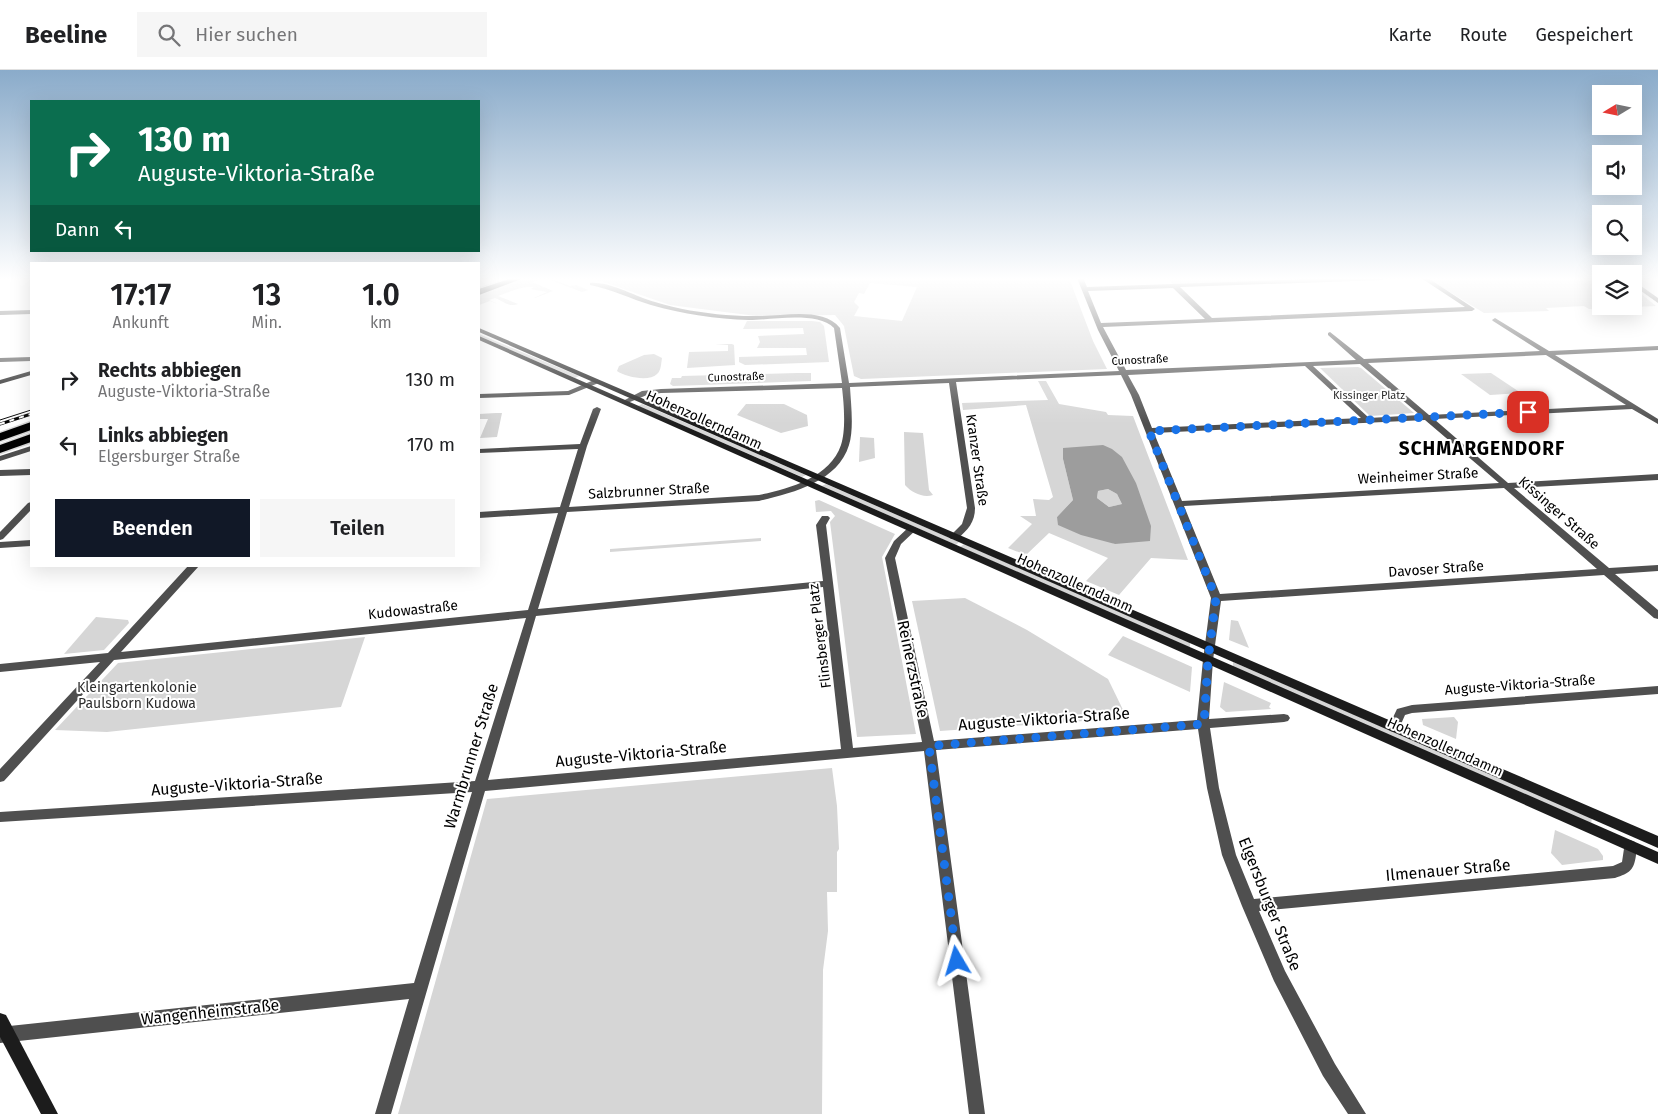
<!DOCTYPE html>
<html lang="de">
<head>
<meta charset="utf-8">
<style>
  :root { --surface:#fff; --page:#f6f6f6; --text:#202124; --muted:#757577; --line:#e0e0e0; --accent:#111827 }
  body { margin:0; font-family:"Fira Sans",sans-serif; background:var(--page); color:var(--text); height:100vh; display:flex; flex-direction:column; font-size:19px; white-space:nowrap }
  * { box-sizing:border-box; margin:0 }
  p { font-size:16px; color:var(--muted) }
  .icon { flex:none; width:28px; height:28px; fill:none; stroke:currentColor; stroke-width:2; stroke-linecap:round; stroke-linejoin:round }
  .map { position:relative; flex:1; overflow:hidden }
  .panel { position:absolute; left:30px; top:192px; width:450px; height:305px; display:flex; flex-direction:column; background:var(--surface); border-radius:0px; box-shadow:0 5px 20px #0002 }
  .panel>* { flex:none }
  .hud { position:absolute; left:30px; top:30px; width:450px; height:152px; border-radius:0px; box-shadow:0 5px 20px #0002; background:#0b6e4f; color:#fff; overflow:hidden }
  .needle { width:32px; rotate:260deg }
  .fabs { position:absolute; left:1592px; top:15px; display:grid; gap:10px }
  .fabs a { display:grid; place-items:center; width:50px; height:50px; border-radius:0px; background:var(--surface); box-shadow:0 5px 20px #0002; font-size:25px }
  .pin { position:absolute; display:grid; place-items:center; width:42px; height:42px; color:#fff; margin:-21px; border-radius:10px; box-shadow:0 2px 8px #0006 }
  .me { position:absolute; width:55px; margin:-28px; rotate:353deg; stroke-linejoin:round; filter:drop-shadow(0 0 4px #0008) }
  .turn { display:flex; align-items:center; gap:18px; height:105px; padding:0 25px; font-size:22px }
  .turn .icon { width:65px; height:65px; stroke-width:2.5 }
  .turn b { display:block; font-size:35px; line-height:42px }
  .then { display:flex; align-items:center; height:48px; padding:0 25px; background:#0003; gap:10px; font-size:19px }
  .eta { display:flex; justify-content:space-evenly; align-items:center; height:85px; text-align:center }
  .eta b { font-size:30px; font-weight:600; line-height:35px }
  .primary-button { display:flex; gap:10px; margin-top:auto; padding:10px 25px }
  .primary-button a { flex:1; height:58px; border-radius:0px; background:var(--accent); color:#fff; font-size:20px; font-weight:600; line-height:58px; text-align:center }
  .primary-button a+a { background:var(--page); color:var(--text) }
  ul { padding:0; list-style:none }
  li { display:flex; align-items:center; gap:15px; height:65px; padding:0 25px }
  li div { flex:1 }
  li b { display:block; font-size:19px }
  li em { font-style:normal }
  header { display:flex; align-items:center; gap:30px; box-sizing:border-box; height:70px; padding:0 25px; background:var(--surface); border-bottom:1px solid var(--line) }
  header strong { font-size:24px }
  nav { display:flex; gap:28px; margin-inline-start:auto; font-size:18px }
  .search { width:350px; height:45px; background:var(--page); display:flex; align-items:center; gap:12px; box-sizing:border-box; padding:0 18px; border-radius:0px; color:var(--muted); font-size:19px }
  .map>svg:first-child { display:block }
  .green { fill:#d6d6d6; fill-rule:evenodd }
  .water { fill:#9d9d9d; fill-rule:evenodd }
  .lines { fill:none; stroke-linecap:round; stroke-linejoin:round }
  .highway-casing { stroke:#dbdbdb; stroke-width:3 }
  .street { fill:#4f4f4f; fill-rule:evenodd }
  .secondary { fill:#1c1c1c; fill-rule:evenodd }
  .highway { fill:#000; fill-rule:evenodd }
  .tram { stroke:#000; stroke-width:1 }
  .rail-casing { stroke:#000; stroke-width:3 }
  .rail { stroke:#fff; stroke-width:2; stroke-dasharray:5; stroke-linecap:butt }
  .route { stroke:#1a73e8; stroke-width:9; stroke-dasharray:0 16.2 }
  .labels { text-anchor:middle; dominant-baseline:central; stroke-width:4; stroke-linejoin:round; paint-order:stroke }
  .far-street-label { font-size:11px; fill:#000; stroke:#fff }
  .far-park-label { font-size:11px; fill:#2d2d2d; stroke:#fff }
  .street-label { font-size:14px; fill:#000; stroke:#fff }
  .park-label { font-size:14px; fill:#2d2d2d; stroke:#fff }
  .near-street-label { font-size:16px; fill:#000; stroke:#fff }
  .district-label { font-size:19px; font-weight:bold; letter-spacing:1px; fill:#000; stroke:#fff }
</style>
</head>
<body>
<header>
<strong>Beeline</strong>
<div class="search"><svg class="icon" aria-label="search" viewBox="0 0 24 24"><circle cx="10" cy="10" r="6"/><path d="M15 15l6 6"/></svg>Hier suchen</div>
<nav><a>Karte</a><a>Route</a><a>Gespeichert</a></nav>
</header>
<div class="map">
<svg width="1658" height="1044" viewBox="0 0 1658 1044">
  <rect width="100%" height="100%" fill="#fff"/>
  <!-- green -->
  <g class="green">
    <path d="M523,208H548L570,216L576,215L588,220L582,222L545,208L532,212L553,221L535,228H534L547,222L531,219L534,217C523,215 510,222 498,226L518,234C509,238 502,230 495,228L489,230L498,234L490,231L479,235V223Z"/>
    <path d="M583,208H1069L1093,271L1107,299L861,309L854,306L844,256L835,245L756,246L670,235L598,210ZM870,213L917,217L902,251L854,246L859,237L854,232L859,223L864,224Z"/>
    <path d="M1167,208H1356L1174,215Z"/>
    <path d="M1427,208H1601V236H1634V218L1656,236L1589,239L1584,236L1546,238L1549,241L1484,243Z"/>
    <path d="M747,251H812L820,252L824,256L829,292L745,295L739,292V287L807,285L806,278H757L760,272L758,266L804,264L803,258L743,259Z"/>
    <path d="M479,264L579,306L575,308L479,266Z"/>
    <path d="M715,274H732L734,275L735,295L687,298L689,282L728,281V275Z"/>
    <path d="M654,284L662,288C661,294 661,301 657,304C649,312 626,307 617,301L619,296L644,285Z"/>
    <path d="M1358,297L1361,298L1414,343L1370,346L1320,298Z"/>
    <path d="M797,303H811V311L673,316L670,314L672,308H681L682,306Z"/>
    <path d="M1491,303L1521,323L1490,325L1461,304Z"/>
    <path d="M1038,311H1046L1059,334L1106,342L1108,345L1133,346L1188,490L1151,488L1119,525L1086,511L1108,488L1049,463L1026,485L1008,478L1032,454L1020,446H1036L1033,429L1049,430L1053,427L1026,335L963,340L962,333L1048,330ZM1063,389L1136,413L1115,474L1057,447L1073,430Z"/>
    <path d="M642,334L806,405L802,407L638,336Z"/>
    <path d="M746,334H784L807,345L808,356L781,363L737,345Z"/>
    <path d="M496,343H502L497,367L480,368L488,349H479V344Z"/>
    <path d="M904,362L923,363L929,420L933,425C923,428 912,423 905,415Z"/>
    <path d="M860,367L874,368L875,388L859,392Z"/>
    <path d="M826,414L959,472L956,475L822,416Z"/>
    <path d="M1108,419L1117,424L1122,434L1109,437L1097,428L1098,421Z"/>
    <path d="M819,430L895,464L882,487L916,664L857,667L830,452L835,446L831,441L816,442L815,431Z"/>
    <path d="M761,468V471L610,482V479Z"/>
    <path d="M964,474L1190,572V578L960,477Z"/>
    <path d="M965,528L1027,560L1108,609L1127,648L940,661L912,531Z"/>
    <path d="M96,547L128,550L129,553L104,580L64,584Z"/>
    <path d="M1231,550L1238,551L1249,578L1229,570Z"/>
    <path d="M1123,566L1192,597L1190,622L1108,585Z"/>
    <path d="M365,567L341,637L107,662L55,660L118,593Z"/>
    <path d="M1233,592L1592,748L1591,754L1233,597Z"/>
    <path d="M1224,612L1271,633L1269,637L1271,639L1226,642L1220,637Z"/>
    <path d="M1454,647L1458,652L1456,669L1423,655L1422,649Z"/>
    <path d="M832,698L837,736L839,779L837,782V822H827L828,861L823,900L822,1044H398L487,729Z"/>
    <path d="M1555,760L1598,779L1603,786V790L1562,795L1551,783Z"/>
  </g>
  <!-- water -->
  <path class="water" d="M1103,375L1112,379L1122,387L1136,413L1151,456L1150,471L1115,474L1081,465L1058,455L1057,447L1073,430L1063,389V378ZM1108,419L1117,424L1122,434L1109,437L1097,428L1098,421Z"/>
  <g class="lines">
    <defs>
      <g id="highway">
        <path d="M512,208H524L479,225V219Z"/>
        <path d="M31,352V360L0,371V363Z"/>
        <path d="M31,364V372L0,383V375Z"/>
      </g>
    </defs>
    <!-- highway casing -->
    <use href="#highway" class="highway-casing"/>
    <!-- street -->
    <g class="street">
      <path d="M1077,208H1083L1087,217L1341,208H1385L1382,210L1180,217L1212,248L1465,237L1421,208H1428L1475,239L1472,241L1103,257L1126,300L1356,290L1328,265V263L1330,262L1364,289L1540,281L1493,251L1492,250L1495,248L1549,281L1658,276V280L1555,285L1658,349V354L1632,339L1434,349L1508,413L1658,404V410L1514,418L1609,498L1658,495V501L1615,504L1658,540V549L1654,548L1604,505L1221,531L1213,590L1209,649L1284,644L1288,645L1290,648L1288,651L1284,652L1210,658L1219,718L1236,785L1254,829L1613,796L1622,792L1625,772L1630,770L1635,772C1637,777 1636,779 1636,785C1634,800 1630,803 1615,808L1259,841L1285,901L1335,994L1366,1044H1348L1323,1006L1274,911L1242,836L1222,785L1207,718L1198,659L936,680L985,1044H969L924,681L485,721L391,1044H375L409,929L0,973V957L414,913L472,722L0,752V742L475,711L526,548L114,590L4,711L0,712V699L100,592L0,602V594L108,583L188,496H199L121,582L528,540L558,443L479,448V442L560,437L578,379L479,383V379L580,374L593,339L597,337L601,339L587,376L569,437L759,425C788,419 830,408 841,375C846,360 844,334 842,318L661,323L647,325L625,334L621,332L642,321L661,319L842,313L834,258C817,241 772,250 749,250C716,249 683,244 651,235C631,229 611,219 590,215V213C609,211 636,227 655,232C678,239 702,243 726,245C738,246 749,246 760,246C785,246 823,237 840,258L849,313L1119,301L1098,260ZM1173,218L1205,249L1101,253L1088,221ZM1546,285L1626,335L1429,345L1368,293ZM1360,294L1420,345L1369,348L1313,296ZM1305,296L1361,348L1152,358L1139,325L1128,305ZM1121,305L1131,325L1211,528L1203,590L1197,650L934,671L895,488L901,474L917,459L912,456L909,457L894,471L885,488L922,672L853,678L826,455L830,448L828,446H822L816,455L823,511L538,539L567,442L759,431C792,423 838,412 849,375C854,359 851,334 850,317L949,313L967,438L962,454L949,467L951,469H957C968,460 975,452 975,438L956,312ZM1425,350L1499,413L1182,431L1154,363ZM1504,418L1597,499L1220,524L1184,436ZM823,517L841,679L488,710L536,546Z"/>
      <path d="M1634,211L1658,228V233L1634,216Z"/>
      <path d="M31,240V244L0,245V241Z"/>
      <path d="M31,287V291L0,292V288Z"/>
      <path d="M594,310L601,312L569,325L479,328V324L568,321Z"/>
      <path d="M31,376V381L0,391V386Z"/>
      <path d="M31,399V405L0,406V400Z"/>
      <path d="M31,432V440L3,469L0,470V462L28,433Z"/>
      <path d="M31,470V476L0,478V472Z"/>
      <path d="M1658,616V624L1412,643L1405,645L1398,661L1394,662L1390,661L1388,658L1397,639L1412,635Z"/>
    </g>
    <!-- secondary -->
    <g class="secondary">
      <path d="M479,258L1658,766V778L479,262Z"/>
      <path d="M479,266L1658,782V794L479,270Z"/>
      <path d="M31,301V305L0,314V310Z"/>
      <path d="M0,943L6,945L58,1044H41L0,967Z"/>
    </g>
    <!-- highway -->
    <use href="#highway" class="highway"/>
    <!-- tram -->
    <path class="tram" d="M0,350L31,340"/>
    <defs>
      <path id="rail" d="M0,354L31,344"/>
    </defs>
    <!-- rail casing -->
    <use href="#rail" class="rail-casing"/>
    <!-- rail -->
    <use href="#rail" class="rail"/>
  </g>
  <!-- sky -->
  <linearGradient id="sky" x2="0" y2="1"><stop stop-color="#8aabca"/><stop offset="0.59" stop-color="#fff"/><stop offset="1" stop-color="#fff" stop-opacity="0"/></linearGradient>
  <rect width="1658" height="354" fill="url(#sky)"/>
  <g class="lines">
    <!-- route -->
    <path class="route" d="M957,891L929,676L1204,654L1208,590L1216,528L1149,361L1528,342"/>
  </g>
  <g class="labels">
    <!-- far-street labels -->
    <g class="far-street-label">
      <text transform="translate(1140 290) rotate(-3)">Cunostraße</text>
      <text transform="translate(736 307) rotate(-2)">Cunostraße</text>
    </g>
    <!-- far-park labels -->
    <g class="far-park-label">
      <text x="1369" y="325">Kissinger Platz</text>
    </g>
    <!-- street labels -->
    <g class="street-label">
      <text transform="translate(704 350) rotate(24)">Hohenzollerndamm</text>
      <text transform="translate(977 390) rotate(82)">Kranzer Straße</text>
      <text transform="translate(1418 406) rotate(-3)">Weinheimer Straße</text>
      <text transform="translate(649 421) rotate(-3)">Salzbrunner Straße</text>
      <text transform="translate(1559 443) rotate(41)">Kissinger Straße</text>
      <text transform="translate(1436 499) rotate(-4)">Davoser Straße</text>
      <text transform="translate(1075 513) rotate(24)">Hohenzollerndamm</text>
      <text transform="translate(413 540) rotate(-6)">Kudowastraße</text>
      <text transform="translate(820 566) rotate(-97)">Flinsberger Platz</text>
      <text transform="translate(1520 615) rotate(-4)">Auguste-Viktoria-Straße</text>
      <text transform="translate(1445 677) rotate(24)">Hohenzollerndamm</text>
    </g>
    <!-- park labels -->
    <g class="park-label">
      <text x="137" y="617">Kleingartenkolonie<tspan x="137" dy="16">Paulsborn Kudowa</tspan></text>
    </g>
    <!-- near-street labels -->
    <g class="near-street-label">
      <text transform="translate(913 599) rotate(78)">Reinerzstraße</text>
      <text transform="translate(1044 649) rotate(-4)">Auguste-Viktoria-Straße</text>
      <text transform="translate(641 684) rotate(-5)">Auguste-Viktoria-Straße</text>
      <text transform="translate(471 686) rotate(-73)">Warmbrunner Straße</text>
      <text transform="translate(237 714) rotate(-4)">Auguste-Viktoria-Straße</text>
      <text transform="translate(1448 800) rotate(-5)">Ilmenauer Straße</text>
      <text transform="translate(1270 834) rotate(68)">Elgersburger Straße</text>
      <text transform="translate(210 942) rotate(-6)">Wangenheimstraße</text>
    </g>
    <!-- district labels -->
    <g class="district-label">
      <text x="1482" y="378">SCHMARGENDORF</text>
    </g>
  </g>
</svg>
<div class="fabs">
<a><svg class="needle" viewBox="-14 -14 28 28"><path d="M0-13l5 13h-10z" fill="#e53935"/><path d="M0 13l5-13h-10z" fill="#757577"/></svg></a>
<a><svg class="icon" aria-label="sound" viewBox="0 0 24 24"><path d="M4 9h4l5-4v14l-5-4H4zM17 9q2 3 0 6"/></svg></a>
<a><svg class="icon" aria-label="search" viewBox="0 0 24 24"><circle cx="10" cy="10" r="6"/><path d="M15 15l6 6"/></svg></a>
<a><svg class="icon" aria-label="layers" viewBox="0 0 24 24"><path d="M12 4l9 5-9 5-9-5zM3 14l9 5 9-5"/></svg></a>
</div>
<div class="pin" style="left:1528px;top:342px;background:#d93025"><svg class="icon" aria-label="arrive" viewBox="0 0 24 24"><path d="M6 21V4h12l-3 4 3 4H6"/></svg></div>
<svg class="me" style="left:957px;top:891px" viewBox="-20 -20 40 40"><path d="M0-17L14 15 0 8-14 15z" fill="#1a73e8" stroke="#fff" stroke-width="4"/></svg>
<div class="hud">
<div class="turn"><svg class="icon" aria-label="right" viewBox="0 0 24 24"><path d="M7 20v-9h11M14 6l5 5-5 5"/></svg><div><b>130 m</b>Auguste-Viktoria-Straße</div></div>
<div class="then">Dann<svg class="icon" aria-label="left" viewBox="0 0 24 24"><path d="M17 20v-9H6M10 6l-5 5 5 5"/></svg></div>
</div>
<section class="panel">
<div class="eta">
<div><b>17:17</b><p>Ankunft</p></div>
<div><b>13</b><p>Min.</p></div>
<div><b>1.0</b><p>km</p></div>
</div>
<ul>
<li><svg class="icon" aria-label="right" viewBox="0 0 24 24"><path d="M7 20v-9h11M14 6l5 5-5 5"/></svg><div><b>Rechts abbiegen</b><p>Auguste-Viktoria-Straße</p></div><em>130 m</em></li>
<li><svg class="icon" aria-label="left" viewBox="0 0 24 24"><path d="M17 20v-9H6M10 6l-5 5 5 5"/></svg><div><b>Links abbiegen</b><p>Elgersburger Straße</p></div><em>170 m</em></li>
</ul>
<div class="primary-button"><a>Beenden</a><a>Teilen</a></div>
</section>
</div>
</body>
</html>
